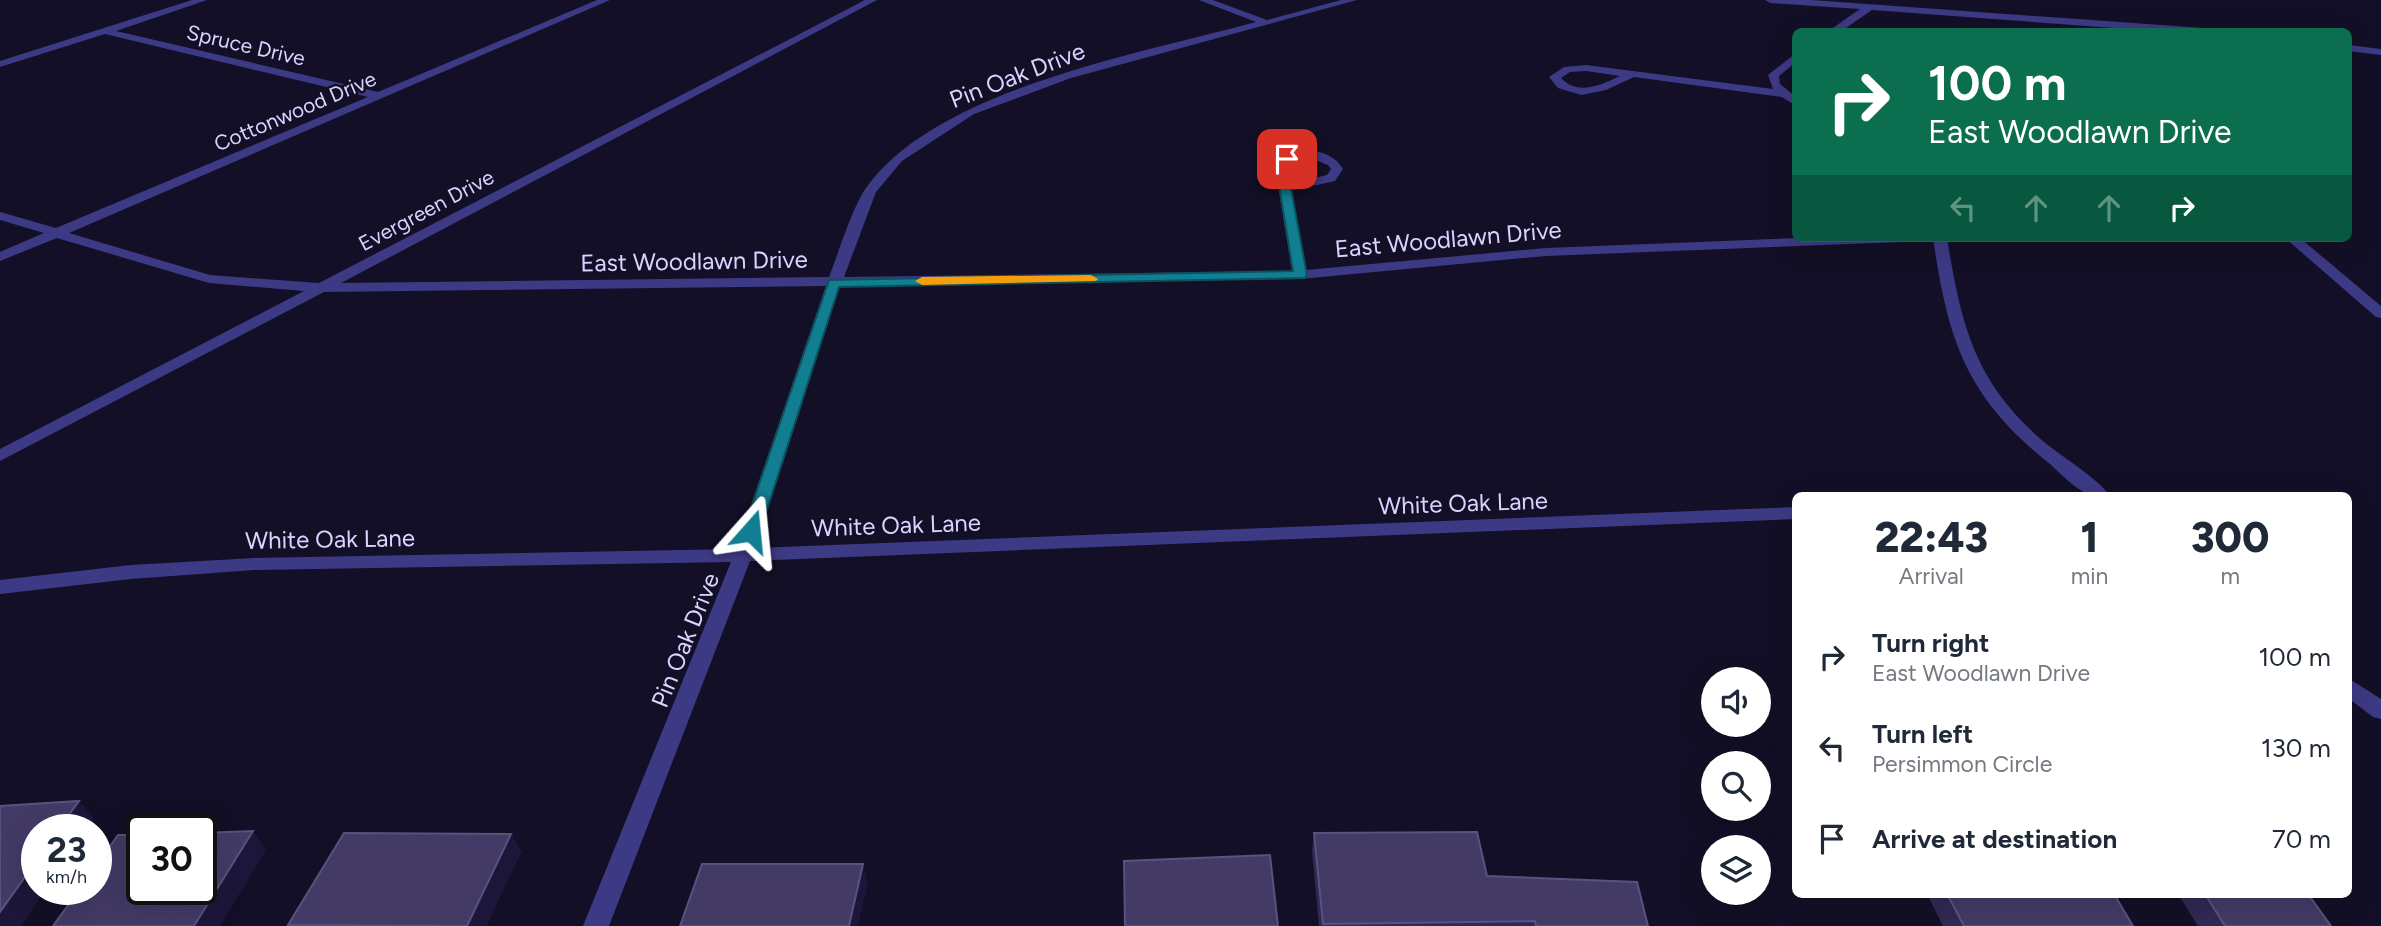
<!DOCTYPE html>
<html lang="en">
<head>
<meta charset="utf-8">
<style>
  :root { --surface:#fff; --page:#f6f6f7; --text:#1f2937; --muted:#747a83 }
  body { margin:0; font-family:Figtree,sans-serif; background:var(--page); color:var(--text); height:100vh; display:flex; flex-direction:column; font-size:26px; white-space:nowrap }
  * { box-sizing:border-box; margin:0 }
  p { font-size:23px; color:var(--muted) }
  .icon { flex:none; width:38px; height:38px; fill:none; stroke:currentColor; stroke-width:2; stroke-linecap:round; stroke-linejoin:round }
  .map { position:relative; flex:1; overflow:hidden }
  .drawer { position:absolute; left:1792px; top:492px; width:560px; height:406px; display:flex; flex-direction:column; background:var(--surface); border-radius:10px; box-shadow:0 7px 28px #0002 }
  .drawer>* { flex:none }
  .top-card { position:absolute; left:1792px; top:28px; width:560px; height:214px; border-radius:10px; box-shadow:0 7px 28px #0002; background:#0b6e4f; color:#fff; overflow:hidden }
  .tools { position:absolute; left:1701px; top:667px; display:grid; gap:14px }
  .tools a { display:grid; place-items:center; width:70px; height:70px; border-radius:50%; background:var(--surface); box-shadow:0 7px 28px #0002; font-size:35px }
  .speed { position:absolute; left:21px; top:814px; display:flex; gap:14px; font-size:35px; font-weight:700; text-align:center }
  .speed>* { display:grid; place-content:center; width:91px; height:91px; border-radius:50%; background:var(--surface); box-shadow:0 7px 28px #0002; line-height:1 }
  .speed small { font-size:18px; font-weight:400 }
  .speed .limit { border:4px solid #111; border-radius:10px; background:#fff; color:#111 }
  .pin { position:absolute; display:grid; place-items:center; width:60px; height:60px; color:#fff; margin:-30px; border-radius:14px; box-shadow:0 4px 10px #0006 }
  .me { position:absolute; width:77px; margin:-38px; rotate:18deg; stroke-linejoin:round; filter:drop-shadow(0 0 5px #0008) }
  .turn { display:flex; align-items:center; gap:24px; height:147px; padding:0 21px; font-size:32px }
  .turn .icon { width:91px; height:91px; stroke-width:2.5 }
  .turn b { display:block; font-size:49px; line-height:60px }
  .lanes { display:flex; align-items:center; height:66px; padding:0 21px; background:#0003; justify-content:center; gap:35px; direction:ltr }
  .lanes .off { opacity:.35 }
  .eta { display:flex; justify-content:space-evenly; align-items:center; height:119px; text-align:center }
  .eta b { font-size:42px; font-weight:800; line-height:49px }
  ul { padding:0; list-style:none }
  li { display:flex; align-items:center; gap:21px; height:91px; padding:0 21px }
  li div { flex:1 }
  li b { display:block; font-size:26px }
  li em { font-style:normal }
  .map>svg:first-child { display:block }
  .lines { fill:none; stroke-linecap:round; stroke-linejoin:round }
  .minor { fill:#3d3a85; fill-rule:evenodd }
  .wall { fill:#312854 }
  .shaded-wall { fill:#1d163a }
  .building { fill:#433a66; stroke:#5a527e; stroke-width:2 }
  .route { fill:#117e91; stroke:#0b525e; stroke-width:2 }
  .slow { fill:#f59e0b }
  .labels { text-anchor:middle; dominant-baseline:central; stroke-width:5; stroke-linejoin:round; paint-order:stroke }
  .far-street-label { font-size:21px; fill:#d9d4ff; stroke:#130f26 }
  .street-label { font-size:24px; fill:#d9d4ff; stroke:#130f26 }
</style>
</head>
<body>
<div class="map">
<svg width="2381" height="926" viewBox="0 0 2381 926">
  <rect width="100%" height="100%" fill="#130f26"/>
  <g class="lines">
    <!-- minor -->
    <g class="minor">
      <path d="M192,0H207L116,31L378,92L597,0H610L69,233L210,275L319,283L865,0H877L341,283L829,277C838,254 853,206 866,188C936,89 1143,53 1256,22L1199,0H1213L1267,20L1341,0H1357L1071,78L974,114L902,161L876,192L844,277L1292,271L1275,167C1292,146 1329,145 1343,169L1335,181L1290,191L1306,270L1546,248L1796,238H1908L1901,242L1546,256L1300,279L840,285L755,548L1796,507V519L750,561L609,926H583L731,562L254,570L131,579L0,594V580L131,565L254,558L736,549L826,286L324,292L0,461V449L304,291L209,283L57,238L0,261V252L44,233L0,220V212L56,228L368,97L105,34L0,67V61ZM1310,158L1328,165L1331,169L1327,175L1289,184L1287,168L1298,161Z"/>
      <path d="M1765,0H1811L2217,29L2222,32H2168L1872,10L1840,32H1827L1860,9L1770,3Z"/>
      <path d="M2348,45L2381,49V55L2348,51Z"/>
      <path d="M1796,53V62L1779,76L1780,84L1796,97V106L1782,97L1634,77L1606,90L1581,95L1558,88L1549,77L1564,67L1586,65L1773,89L1768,75ZM1586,71L1620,76C1601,85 1578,96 1561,78L1570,72Z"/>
      <path d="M1933,238H1947C1961,324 1974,382 2043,441C2059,455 2099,479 2109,495C2103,495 2093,497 2088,494C2074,488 2061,474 2050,464C1966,397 1948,341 1933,238Z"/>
      <path d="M2285,238H2300L2381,306V318L2376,317Z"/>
      <path d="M2348,678L2381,699V719L2373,717L2348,698Z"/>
    </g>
  </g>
  <!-- wall -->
  <g class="wall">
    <path d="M1314,833L1487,876L1648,926H1319L1312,851Z"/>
    <path d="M511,834L521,852L486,926H289L288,925Z"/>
    <path d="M1927,894H2114L2133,926H1943Z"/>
    <path d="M2178,894H2308L2331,926H2198Z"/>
  </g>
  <!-- shaded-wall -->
  <g class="shaded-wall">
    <path d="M79,801L94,819L87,830H58Z"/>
    <path d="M253,831L266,850L220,926H194Z"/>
    <path d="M511,834L521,852L486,926H467Z"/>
    <path d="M37,860V889H46L21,926H0V912Z"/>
    <path d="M863,864L868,883L858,926H849Z"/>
  </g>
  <!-- building -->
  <g class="building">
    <path d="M79,801L58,830H37V860L0,912V806Z"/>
    <path d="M253,831L194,926H53L80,889H96V866L118,835H142V889H201V833Z"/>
    <path d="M1477,832L1487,876L1637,882L1648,926H1536L1535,921L1323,924L1314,833Z"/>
    <path d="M344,833L511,834L467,926L288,925Z"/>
    <path d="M1270,855L1278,926H1125L1124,861Z"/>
    <path d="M702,864H863L849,926H680Z"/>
    <path d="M1947,894H2114L2133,926H1964Z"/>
    <path d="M2205,894H2308L2331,926H2225Z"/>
  </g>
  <!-- route -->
  <path class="route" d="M1283,157L1293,159L1287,167L1307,275L1305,278L839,287L760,531L757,535H745L743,531L829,280L1293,271L1276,167Z"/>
  <!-- slow -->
  <path class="slow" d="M1091,275L1098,279L1096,281L922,285L915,281L922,277Z"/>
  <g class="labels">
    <!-- far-street labels -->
    <g class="far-street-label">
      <text transform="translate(246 45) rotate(13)">Spruce Drive</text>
      <text transform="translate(295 111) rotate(-23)">Cottonwood Drive</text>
      <text transform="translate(426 210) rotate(-28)">Evergreen Drive</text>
    </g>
    <!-- street labels -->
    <g class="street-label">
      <text transform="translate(1017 75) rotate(-21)">Pin Oak Drive</text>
      <text transform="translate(1448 239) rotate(-5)">East Woodlawn Drive</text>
      <text transform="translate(694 261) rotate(-1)">East Woodlawn Drive</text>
      <text transform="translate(1463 503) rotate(-2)">White Oak Lane</text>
      <text transform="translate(896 525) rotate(-2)">White Oak Lane</text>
      <text transform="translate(330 539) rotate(-1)">White Oak Lane</text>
      <text transform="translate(685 640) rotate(-68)">Pin Oak Drive</text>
    </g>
  </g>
</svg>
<div class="tools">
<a><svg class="icon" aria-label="sound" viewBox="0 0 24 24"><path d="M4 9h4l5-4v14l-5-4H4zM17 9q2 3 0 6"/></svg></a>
<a><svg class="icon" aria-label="search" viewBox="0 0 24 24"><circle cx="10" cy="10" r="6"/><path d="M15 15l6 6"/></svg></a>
<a><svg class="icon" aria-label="layers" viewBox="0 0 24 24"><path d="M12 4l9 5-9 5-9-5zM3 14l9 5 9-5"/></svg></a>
</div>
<div class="speed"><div>23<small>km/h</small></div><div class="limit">30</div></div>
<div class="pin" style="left:1287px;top:159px;background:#d93025"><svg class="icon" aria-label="arrive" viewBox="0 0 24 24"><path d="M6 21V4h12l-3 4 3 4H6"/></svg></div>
<svg class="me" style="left:751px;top:531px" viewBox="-20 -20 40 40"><path d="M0-17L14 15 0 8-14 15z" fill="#117e91" stroke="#fff" stroke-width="4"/></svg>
<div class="top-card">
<div class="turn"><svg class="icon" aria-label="right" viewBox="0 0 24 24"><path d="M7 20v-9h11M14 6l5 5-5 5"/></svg><div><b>100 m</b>East Woodlawn Drive</div></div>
<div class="lanes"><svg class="icon off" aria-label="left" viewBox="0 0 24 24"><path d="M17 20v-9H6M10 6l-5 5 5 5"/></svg><svg class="icon off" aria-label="ahead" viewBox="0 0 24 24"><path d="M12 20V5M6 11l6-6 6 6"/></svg><svg class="icon off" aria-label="ahead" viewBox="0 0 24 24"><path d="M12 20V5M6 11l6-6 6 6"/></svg><svg class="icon" aria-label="right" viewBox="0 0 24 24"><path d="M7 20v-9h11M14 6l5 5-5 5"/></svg></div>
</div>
<section class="drawer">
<div class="eta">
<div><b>22:43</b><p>Arrival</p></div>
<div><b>1</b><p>min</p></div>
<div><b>300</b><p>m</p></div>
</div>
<ul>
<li><svg class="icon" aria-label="right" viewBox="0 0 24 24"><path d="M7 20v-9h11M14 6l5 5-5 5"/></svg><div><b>Turn right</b><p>East Woodlawn Drive</p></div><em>100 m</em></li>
<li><svg class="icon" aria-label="left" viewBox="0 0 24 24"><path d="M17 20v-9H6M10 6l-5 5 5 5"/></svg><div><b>Turn left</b><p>Persimmon Circle</p></div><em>130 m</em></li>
<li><svg class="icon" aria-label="arrive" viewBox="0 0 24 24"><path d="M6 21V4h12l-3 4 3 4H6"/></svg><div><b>Arrive at destination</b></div><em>70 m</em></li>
</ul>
</section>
</div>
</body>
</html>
